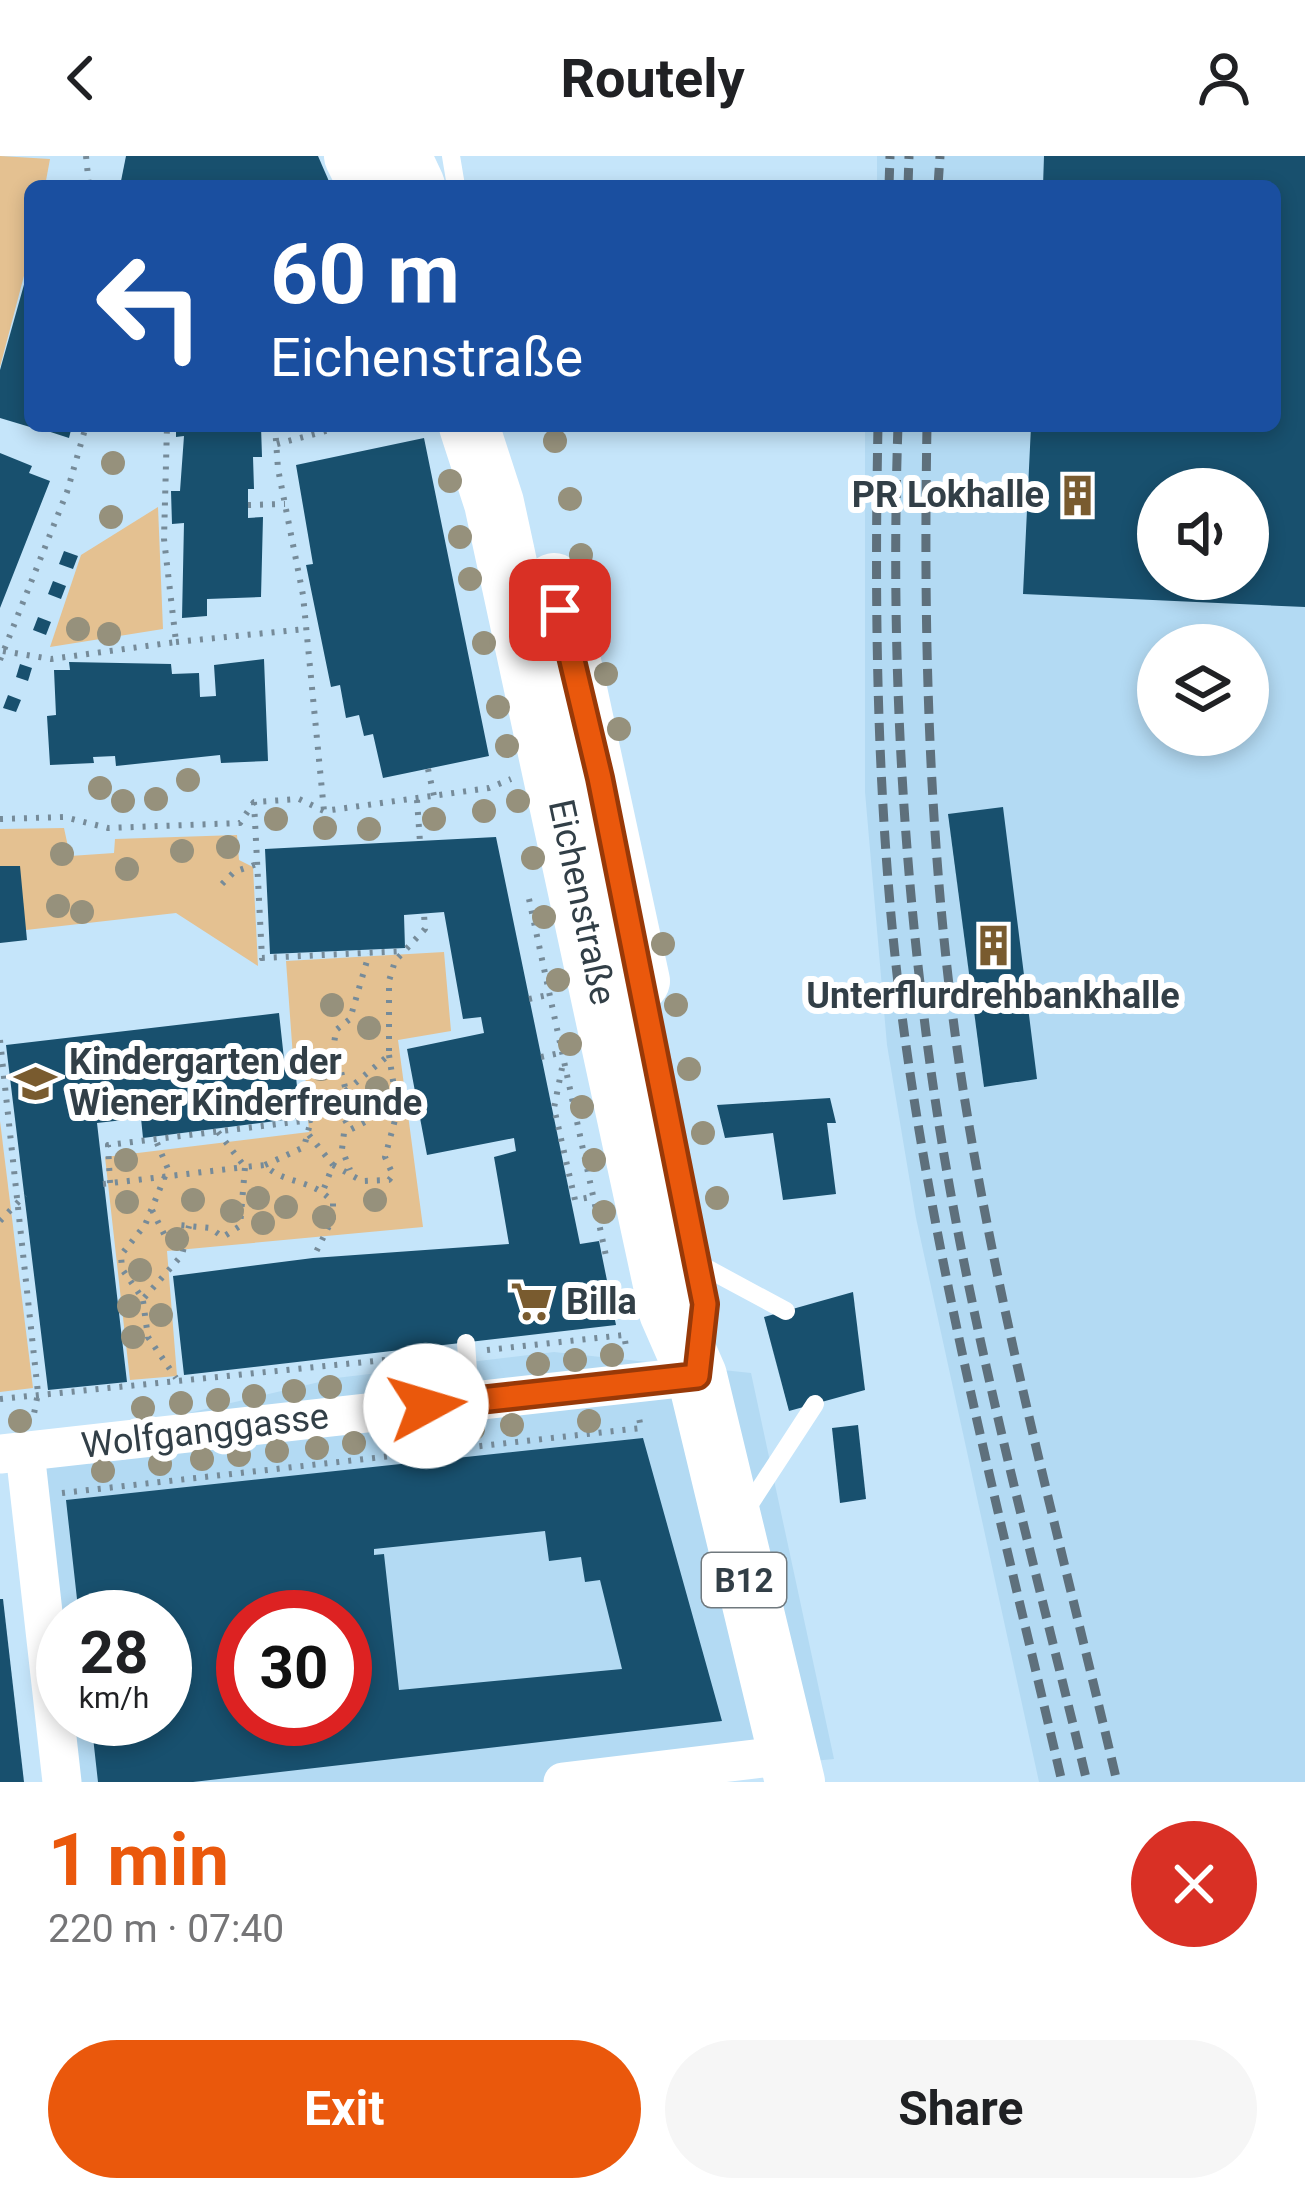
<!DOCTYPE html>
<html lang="en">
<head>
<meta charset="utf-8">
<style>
  :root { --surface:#fff; --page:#f6f6f6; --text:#202124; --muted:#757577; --accent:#ea580c }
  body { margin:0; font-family:Roboto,sans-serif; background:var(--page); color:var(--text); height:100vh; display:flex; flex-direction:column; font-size:45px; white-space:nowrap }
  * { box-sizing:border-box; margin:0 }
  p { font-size:39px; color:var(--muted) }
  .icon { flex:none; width:66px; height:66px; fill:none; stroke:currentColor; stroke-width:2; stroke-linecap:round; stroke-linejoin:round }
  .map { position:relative; height:1626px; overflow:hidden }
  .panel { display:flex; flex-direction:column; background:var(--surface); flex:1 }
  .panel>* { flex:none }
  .top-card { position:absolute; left:24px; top:24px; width:1257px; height:252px; border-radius:18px; box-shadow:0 6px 18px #0003; background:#1a4fa0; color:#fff; overflow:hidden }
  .fabs { position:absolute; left:1137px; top:312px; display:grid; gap:24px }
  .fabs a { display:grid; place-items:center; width:132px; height:132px; border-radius:50%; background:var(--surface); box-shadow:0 6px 18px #0003; font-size:60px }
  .speed { position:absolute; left:36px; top:1434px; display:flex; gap:24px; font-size:60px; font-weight:700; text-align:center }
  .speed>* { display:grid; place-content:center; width:156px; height:156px; border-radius:50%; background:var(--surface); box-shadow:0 6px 18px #0003; line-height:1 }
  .speed small { font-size:30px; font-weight:400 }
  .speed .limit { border:18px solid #d22; background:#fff; color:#111 }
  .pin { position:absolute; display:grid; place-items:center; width:102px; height:102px; color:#fff; margin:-51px; border-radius:24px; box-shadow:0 6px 18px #0006 }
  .me { position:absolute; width:132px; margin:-66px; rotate:84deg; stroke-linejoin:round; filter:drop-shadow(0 0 9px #0008) }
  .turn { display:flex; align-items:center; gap:42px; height:252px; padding:0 48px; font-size:54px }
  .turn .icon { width:156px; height:156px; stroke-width:2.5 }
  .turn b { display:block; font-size:84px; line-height:102px }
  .round { display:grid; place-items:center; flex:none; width:126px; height:126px; border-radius:63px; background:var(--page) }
  .headline { display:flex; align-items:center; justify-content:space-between; height:204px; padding:0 48px }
  h1 { font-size:72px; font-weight:700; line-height:90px; color:var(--accent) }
  .button { display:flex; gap:24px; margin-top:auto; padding:24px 48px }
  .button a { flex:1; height:138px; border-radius:72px; background:var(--accent); color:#fff; font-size:48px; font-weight:700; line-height:138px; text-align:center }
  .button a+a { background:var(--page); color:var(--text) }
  header { display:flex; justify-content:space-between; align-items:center; height:156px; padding:0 48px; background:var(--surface); font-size:54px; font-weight:700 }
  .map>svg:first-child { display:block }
  .built { fill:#b3daf3; fill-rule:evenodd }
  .green { fill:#e4c191 }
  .building { fill:#18506e; fill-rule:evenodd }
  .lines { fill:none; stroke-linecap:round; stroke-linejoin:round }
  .path { stroke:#768b99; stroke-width:6; stroke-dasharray:3 9; stroke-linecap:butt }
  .service { stroke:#fff; stroke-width:18 }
  .minor { stroke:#fff; stroke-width:39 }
  .primary { stroke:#fff; stroke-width:60 }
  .rail { stroke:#5e707c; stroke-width:9; stroke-dasharray:18 9; stroke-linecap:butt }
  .tree { fill:#96917c }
  .route-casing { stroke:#983908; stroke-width:30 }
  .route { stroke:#ea580c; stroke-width:21 }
  .labels { text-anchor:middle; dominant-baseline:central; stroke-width:12; stroke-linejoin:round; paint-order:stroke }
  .shield { fill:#fff; stroke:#70797e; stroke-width:3 }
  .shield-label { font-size:33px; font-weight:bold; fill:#323f47 }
  .poi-label { font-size:36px; font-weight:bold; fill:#323f47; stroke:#fff; text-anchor:start }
  .street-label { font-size:36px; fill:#323f47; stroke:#fff }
</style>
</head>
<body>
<header><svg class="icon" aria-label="back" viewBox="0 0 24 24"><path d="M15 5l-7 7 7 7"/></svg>Routely<svg class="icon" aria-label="person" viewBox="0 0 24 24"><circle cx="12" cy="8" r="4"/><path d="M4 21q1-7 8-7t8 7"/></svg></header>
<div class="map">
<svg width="1305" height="1626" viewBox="0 0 1305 1626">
  <rect width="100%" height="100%" fill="#c5e5fa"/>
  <!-- built -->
  <g class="built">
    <path d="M877,0H1305V1626H1039L916,1062L887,889L865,636V270H1275V30H877ZM1158,333H1248V423H1158ZM1158,489H1248V579H1158Z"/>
    <path d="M554,1196L751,1217L834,1603L590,1626H62L25,1296L336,1222ZM63,1461H165V1563H63ZM243,1461H345V1563H243Z"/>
  </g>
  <!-- green -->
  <g class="green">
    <path d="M0,0L50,3L45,30H30V97L0,211Z"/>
    <path d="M158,351L163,473L50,491L81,399Z"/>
    <path d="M64,672L70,700L114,697L115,683L237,679L239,704L253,711L258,810L176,757L26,774L0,710V673Z"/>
    <path d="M444,796L451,875L398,884L423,1071L167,1095L177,1220L130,1224L105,1001L309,976L304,901H293L286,805Z"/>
    <path d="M0,965L33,1232L0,1236Z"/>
  </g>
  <!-- building -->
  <g class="building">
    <path d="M126,0H318L331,30H120Z"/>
    <path d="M1044,0H1305V451L1023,438L1031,270H1275V30H1043ZM1158,333H1248V423H1158Z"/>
    <path d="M25,125L30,126V271L0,262V214Z"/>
    <path d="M32,270H72L69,282Z"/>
    <path d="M176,270H261L262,301H253L254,333H248V362L263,361L261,441L207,443V460L182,462L184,367L172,368L171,335H180L184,280L176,281Z"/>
    <path d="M424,282L489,600L383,622L373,578L364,580L359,559L346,562L340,529L331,531L306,409L313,408L296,309Z"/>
    <path d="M0,297L32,310L29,317L50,325L0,452Z"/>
    <path d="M64,395L78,400L73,413L59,408Z"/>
    <path d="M53,425L66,430L61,443L48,438Z"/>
    <path d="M38,461L51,466L46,479L33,474Z"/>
    <path d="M264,503L268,605L221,607L220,599L116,610L115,600L93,601L94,607L50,609L47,560L56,559L54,514H70L69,506L171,508L172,518L199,517L200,541L216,540L214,509Z"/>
    <path d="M20,508L32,512L28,525L16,521Z"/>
    <path d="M8,539L21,544L16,556L3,552Z"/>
    <path d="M1003,651L1037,923L984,931L948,658Z"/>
    <path d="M496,681L580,1088L599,1085L616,1169L184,1219L173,1120L313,1102L509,1088L494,1001L516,995L514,982L427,999L407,893L484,877L481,861L463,863L444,756L404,759L405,792L270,798L265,693Z"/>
    <path d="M0,710H20L27,784L0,787Z"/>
    <path d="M279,857L285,912L295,910L300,962L143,982L141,962L97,967L127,1226L48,1234L6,889Z"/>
    <path d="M830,942L836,967H827L836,1038L783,1044L773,977L725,982L717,949Z"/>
    <path d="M853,1136L865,1234L789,1255L764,1161Z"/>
    <path d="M858,1269L866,1343L840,1347L832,1272Z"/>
    <path d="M643,1282L722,1565L193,1626H98L91,1563H165V1461H79L66,1344ZM545,1375L549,1405L581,1401L585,1426L600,1424L622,1513L399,1534L384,1398L374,1399V1393ZM243,1461H345V1563H243Z"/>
    <path d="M0,1443H3L24,1626H0Z"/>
  </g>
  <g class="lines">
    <!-- path -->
    <g class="path">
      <path d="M86,0L89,30"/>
      <path d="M275,270L278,313L303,439L324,655"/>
      <path d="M277,288L345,270"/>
      <path d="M248,349L285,348"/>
      <path d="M176,486L306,473"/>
      <path d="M3,495L51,503L176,486L164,383L167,270"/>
      <path d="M0,504L67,336L86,270"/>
      <path d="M428,613L434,640"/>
      <path d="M417,644L420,686"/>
      <path d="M254,646L262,802L405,795"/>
      <path d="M0,663L64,661L108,672L240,667L254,646L299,643L324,655L489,632L511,623"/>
      <path d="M222,728L234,716L257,708"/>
      <path d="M529,743L606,1100"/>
      <path d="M529,843L548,839"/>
      <path d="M0,884L38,1237L33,1263"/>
      <path d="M389,899L396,944L416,939"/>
      <path d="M541,901L560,897"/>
      <path d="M562,912L554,952L575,1044L591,1041"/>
      <path d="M345,931L334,888L336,874L350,863L369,798"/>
      <path d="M333,943L349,971"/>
      <path d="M218,976L245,1011L265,1009C284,1029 314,1022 333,1047V1062L313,1102"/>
      <path d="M309,979L333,1009L323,1035"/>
      <path d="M157,987L168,1013L145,1069L121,1099L122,1113L143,1143L182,1099L189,1070"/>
      <path d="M265,1009L304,991L311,964"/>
      <path d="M333,1009L362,1025L389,1024L393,1019L385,1001L395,964L377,950L367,965L344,977L342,993L350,1014"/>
      <path d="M110,1027L108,989L311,964L389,899V825L395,805L425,773L424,758"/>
      <path d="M103,1028L245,1011L240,1070L223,1081L210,1072L178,1069"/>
      <path d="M152,1054L167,1084L181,1086"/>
      <path d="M0,1065L25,1039"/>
      <path d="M143,1145L148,1181L176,1222"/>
      <path d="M487,1194L624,1179L627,1196"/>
      <path d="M0,1243L444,1198"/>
      <path d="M62,1337L641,1272L639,1262"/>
    </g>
    <!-- service -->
    <g class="service">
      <path d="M451,0L456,30"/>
      <path d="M697,1107L786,1155"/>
      <path d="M466,1187L470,1244"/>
      <path d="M744,1357L815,1248"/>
    </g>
    <!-- minor -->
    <g class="minor">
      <path d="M25,1296L62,1626"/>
      <path d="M0,1298L697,1220"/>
      <path d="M563,1626L788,1599"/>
    </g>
    <!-- primary -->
    <g class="primary">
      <path d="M354,0L369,30"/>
      <path d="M401,0L415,30"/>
      <path d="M469,270L494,347L669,1156L697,1220L795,1626"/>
      <path d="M554,427L640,825"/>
    </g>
    <!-- rail -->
    <g class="rail">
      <path d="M889,30L890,0"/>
      <path d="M908,30L909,0"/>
      <path d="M938,30L940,0"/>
      <path d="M878,270C874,467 877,664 902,860C936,1119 1003,1372 1062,1626"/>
      <path d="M898,270C891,471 900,670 925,869C956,1125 1027,1376 1087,1626"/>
      <path d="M927,270C923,492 929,712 963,933C1000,1166 1063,1396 1117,1626"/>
    </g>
  </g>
  <!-- trees -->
  <g class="tree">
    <circle cx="555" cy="285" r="12"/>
    <circle cx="113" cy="307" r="12"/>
    <circle cx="450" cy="325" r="12"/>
    <circle cx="570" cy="343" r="12"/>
    <circle cx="111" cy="361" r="12"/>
    <circle cx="460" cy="381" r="12"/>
    <circle cx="581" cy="399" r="12"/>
    <circle cx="470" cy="423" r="12"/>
    <circle cx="594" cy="459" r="12"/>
    <circle cx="78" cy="473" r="12"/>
    <circle cx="109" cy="478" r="12"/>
    <circle cx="484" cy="487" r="12"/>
    <circle cx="606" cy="518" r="12"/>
    <circle cx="498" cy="551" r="12"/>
    <circle cx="619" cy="573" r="12"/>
    <circle cx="507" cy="590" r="12"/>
    <circle cx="188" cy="624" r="12"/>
    <circle cx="100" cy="632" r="12"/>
    <circle cx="156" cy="643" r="12"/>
    <circle cx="123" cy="645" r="12"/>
    <circle cx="518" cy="645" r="12"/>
    <circle cx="484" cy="655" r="12"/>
    <circle cx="276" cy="663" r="12"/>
    <circle cx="434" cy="663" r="12"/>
    <circle cx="325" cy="672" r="12"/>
    <circle cx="369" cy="673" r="12"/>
    <circle cx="228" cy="691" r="12"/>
    <circle cx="182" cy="695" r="12"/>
    <circle cx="62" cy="698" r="12"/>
    <circle cx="533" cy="702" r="12"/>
    <circle cx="127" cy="713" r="12"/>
    <circle cx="58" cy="750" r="12"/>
    <circle cx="82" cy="756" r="12"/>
    <circle cx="544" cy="761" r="12"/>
    <circle cx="663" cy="788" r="12"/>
    <circle cx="558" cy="824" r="12"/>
    <circle cx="332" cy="849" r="12"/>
    <circle cx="676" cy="849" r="12"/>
    <circle cx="369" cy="872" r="12"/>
    <circle cx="570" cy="888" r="12"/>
    <circle cx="321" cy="913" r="12"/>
    <circle cx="689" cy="913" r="12"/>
    <circle cx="377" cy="932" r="12"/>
    <circle cx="360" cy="949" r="12"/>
    <circle cx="582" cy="951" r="12"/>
    <circle cx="703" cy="977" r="12"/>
    <circle cx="126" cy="1004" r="12"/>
    <circle cx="594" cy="1004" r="12"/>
    <circle cx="258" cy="1042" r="12"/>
    <circle cx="717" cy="1042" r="12"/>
    <circle cx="193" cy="1044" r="12"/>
    <circle cx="375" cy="1044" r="12"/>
    <circle cx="127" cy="1046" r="12"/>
    <circle cx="286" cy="1051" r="12"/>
    <circle cx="232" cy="1055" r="12"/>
    <circle cx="604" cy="1056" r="12"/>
    <circle cx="324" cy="1061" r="12"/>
    <circle cx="263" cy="1067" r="12"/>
    <circle cx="177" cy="1083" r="12"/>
    <circle cx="140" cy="1114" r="12"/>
    <circle cx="129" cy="1150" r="12"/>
    <circle cx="161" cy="1159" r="12"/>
    <circle cx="133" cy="1181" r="12"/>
    <circle cx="612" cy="1199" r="12"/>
    <circle cx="575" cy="1204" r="12"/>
    <circle cx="538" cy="1208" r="12"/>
    <circle cx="408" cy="1222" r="12"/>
    <circle cx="330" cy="1231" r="12"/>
    <circle cx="294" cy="1235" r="12"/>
    <circle cx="254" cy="1240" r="12"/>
    <circle cx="218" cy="1244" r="12"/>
    <circle cx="181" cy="1247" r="12"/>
    <circle cx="143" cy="1252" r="12"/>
    <circle cx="20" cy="1265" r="12"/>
    <circle cx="589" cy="1265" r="12"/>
    <circle cx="512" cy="1269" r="12"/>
    <circle cx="473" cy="1273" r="12"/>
    <circle cx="390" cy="1282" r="12"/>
    <circle cx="354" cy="1287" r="12"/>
    <circle cx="317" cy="1292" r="12"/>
    <circle cx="277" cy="1295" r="12"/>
    <circle cx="239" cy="1299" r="12"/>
    <circle cx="202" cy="1303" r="12"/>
    <circle cx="160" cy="1308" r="12"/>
    <circle cx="103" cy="1315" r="12"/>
  </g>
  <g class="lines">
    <defs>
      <path id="route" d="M426,1250L697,1220L705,1148L600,622L560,454"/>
    </defs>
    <!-- route casing -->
    <use href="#route" class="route-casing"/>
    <!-- route -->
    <use href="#route" class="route"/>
  </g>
  <!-- icons -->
  <defs>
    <symbol id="building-bare" viewBox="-9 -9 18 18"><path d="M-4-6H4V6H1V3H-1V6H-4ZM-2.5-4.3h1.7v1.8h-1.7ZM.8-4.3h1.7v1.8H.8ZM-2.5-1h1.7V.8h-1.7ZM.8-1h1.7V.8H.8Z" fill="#795b2f" stroke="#fff" stroke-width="2.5" paint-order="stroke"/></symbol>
    <symbol id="school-bare" viewBox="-9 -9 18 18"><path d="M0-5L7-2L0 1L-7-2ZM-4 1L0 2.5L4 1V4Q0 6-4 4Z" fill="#795b2f" stroke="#fff" stroke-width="2.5" paint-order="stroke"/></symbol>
    <symbol id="supermarket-bare" viewBox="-9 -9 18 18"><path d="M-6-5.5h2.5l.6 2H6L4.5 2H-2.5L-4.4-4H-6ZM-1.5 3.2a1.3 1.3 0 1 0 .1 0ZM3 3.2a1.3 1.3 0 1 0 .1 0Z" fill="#795b2f" stroke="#fff" stroke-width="2.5" paint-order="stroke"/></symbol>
  </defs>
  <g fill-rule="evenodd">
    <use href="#building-bare" x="1048" y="310" width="59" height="59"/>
    <use href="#building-bare" x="964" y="760" width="59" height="59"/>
    <use href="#school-bare" x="6" y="898" width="59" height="59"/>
    <use href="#supermarket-bare" x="502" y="1116" width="59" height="59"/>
  </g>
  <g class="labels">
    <!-- shield labels -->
    <rect class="shield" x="702" y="1397" width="84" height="54" rx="9"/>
    <g class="shield-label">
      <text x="744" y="1424">B12</text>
    </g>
    <!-- poi labels -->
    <g class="poi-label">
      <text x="1044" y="339" text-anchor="end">PR Lokhalle</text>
      <text x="993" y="840" text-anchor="middle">Unterflurdrehbankhalle</text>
      <text x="69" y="906">Kindergarten der<tspan x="69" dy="41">Wiener Kinderfreunde</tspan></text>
      <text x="566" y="1146">Billa</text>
    </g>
    <!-- street labels -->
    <g class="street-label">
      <text transform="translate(582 746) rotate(78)">Eichenstraße</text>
      <text transform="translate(205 1275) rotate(-7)">Wolfganggasse</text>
    </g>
  </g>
</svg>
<div class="fabs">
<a><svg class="icon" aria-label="sound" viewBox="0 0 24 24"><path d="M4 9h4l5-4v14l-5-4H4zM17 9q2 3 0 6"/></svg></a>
<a><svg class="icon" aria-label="layers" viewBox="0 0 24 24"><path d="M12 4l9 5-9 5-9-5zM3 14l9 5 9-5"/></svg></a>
</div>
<div class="speed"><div>28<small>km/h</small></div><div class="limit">30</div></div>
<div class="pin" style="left:560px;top:454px;background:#d93025"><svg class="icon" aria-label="arrive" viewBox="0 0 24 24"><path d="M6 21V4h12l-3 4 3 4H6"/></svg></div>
<svg class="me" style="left:426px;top:1250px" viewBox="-20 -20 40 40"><circle r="19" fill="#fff"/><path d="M0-13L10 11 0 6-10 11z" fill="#ea580c"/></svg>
<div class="top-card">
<div class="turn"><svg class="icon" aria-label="left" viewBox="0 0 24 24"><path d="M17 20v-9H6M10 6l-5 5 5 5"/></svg><div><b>60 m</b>Eichenstraße</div></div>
</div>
</div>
<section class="panel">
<div class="headline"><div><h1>1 min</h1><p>220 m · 07:40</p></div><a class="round" style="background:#d93025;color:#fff"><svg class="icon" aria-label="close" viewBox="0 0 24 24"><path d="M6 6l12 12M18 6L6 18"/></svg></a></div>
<div class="button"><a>Exit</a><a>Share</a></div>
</section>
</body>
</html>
